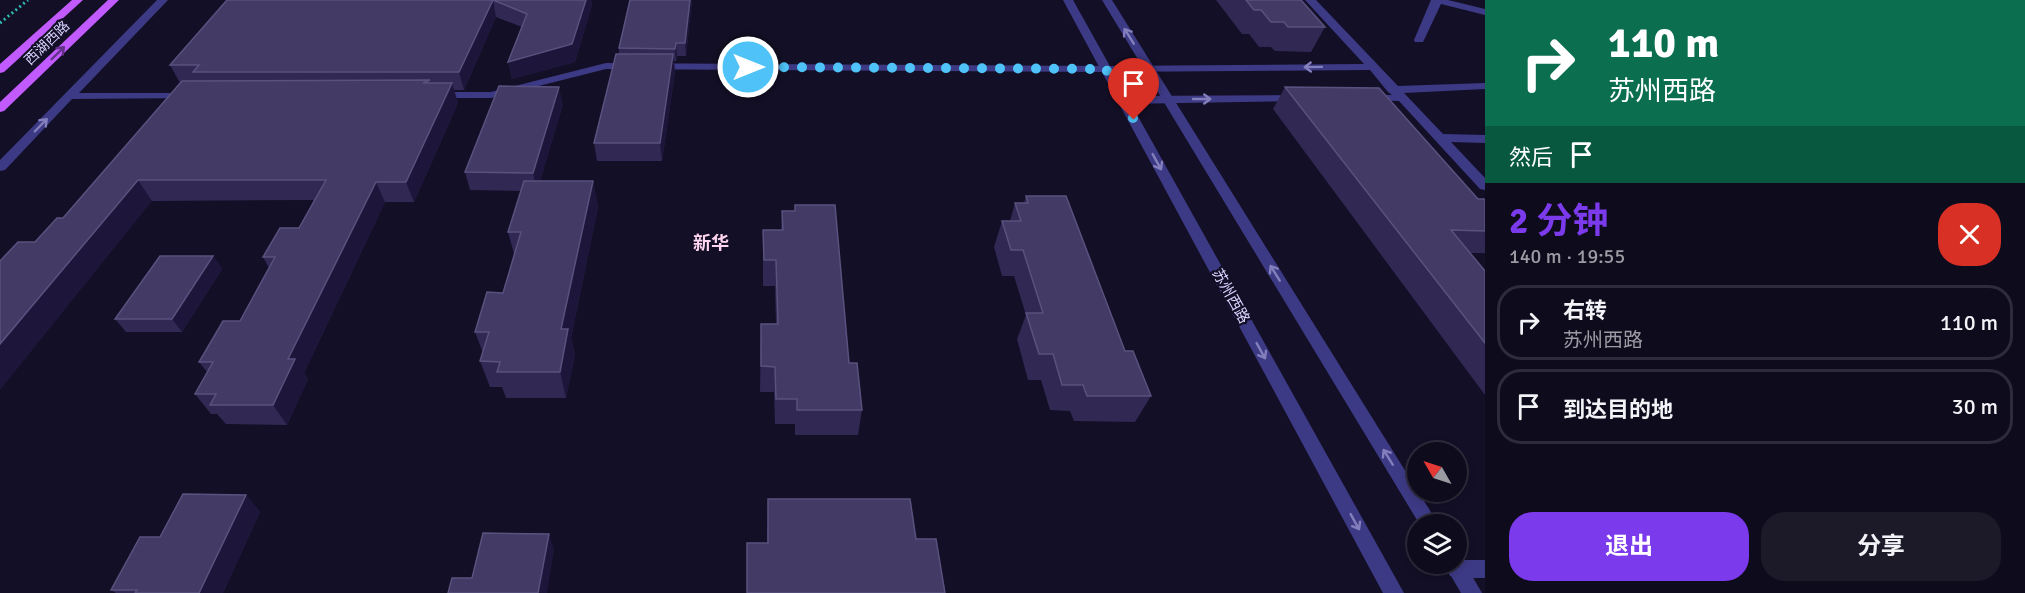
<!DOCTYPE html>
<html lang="zh">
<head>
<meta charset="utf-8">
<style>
  :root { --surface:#0e0b1c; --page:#1c1929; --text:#f1f3f6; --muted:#9b9ba3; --line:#2e2b3b; --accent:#7c3aed }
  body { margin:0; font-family:Signika,"Noto Sans SC",sans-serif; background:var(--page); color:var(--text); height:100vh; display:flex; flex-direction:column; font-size:22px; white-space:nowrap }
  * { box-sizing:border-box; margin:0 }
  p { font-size:20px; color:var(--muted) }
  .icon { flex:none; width:33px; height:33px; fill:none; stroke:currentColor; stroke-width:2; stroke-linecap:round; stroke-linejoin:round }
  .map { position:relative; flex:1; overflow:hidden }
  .sheet { display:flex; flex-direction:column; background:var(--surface); width:540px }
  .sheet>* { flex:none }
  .guide { background:#0b6e4f; color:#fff; overflow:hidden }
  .needle { width:39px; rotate:309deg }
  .controls { position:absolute; left:1407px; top:442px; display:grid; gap:12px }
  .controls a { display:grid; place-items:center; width:60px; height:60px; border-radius:50%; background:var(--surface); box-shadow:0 3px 9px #0003,0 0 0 2px var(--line); font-size:30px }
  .pin { position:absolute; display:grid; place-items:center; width:51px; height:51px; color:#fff; margin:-62px -26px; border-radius:50% 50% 50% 0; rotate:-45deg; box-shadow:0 0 6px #0007 }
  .pin .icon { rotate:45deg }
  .me { position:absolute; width:66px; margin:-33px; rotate:90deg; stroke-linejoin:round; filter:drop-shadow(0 0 4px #0008) }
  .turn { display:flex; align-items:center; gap:21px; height:126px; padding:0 24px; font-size:27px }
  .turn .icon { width:78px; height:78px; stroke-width:2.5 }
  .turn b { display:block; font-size:42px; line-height:51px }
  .then { display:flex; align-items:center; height:57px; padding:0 24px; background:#0003; gap:12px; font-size:22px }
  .round { display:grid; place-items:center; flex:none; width:63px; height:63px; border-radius:24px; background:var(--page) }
  .summary { display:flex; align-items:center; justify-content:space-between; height:102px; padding:0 24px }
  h1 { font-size:36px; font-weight:700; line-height:45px; color:var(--accent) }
  .primary-button { display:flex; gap:12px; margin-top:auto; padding:12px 24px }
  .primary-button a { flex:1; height:69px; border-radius:24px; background:var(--accent); color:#fff; font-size:24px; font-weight:700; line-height:69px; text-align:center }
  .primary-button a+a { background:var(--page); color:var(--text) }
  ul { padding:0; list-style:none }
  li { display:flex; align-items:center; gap:18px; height:75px; margin:0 12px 9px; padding:0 12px; border:3px solid var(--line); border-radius:24px }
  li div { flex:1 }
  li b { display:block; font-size:22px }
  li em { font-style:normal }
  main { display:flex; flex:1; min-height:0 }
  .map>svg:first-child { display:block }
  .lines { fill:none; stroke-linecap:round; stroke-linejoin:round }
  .path { stroke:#2fb8b0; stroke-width:3; stroke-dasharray:2 3; stroke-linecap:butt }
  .service { fill:#3d3a85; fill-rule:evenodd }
  .tertiary { fill:#3d3a85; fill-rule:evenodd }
  .primary { fill:#c25bff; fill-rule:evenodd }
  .wall { fill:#312854 }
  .shaded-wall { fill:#1d163a }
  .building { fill:#433a66; stroke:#5a527e; stroke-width:1.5 }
  .oneway { stroke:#837fbc }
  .oneway2 { stroke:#623188 }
  .route { stroke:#4fc3f7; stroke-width:10; stroke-dasharray:0 18 }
  .labels { text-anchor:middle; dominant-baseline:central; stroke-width:4.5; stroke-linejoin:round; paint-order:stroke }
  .far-street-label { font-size:14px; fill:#d9d4ff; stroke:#130f26 }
  .street-label { font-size:15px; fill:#d9d4ff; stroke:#130f26 }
  .quarter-label { font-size:18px; font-weight:bold; fill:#ffd6f0; stroke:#130f26 }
</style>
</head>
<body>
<main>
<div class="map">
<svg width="1485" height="593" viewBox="0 0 1485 593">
  <rect width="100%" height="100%" fill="#130f26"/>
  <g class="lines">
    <!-- path -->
    <path class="path" d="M0,23L28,0"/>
    <!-- service -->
    <g class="service">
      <path d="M157,0H168L79,93H187L191,94V98L72,99L5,170L0,171V160Z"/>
      <path d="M1305,0H1316L1398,86L1485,83V89L1404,93L1443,134L1485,135V143L1451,142L1485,178V190L1480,189L1399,101L1364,100L1362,98L1368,95H1392L1388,92L1370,70L1106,72L606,69L491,98H436L430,95L436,92H491L606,63L1106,66L1364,64Z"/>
      <path d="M1431,0H1448L1485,9V15L1441,4L1424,40L1423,42H1415L1414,40Z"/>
      <path d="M1299,95L1305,99L1303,101L1122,104L1116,100L1122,96Z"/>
      <path d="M1457,560H1485V578H1457L1450,576L1447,569L1449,564H1456Z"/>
    </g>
    <!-- tertiary -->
    <g class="tertiary">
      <path d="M1063,0H1073L1404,593H1383Z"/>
      <path d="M1102,0H1112L1439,525H1420Z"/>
      <path d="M1456,556L1461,557L1482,593H1461L1444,564H1456Z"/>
    </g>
    <!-- primary -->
    <g class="primary">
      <path d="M72,0H83L4,72L0,73V64Z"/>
      <path d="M108,0H119L4,111L0,112V102Z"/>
    </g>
  </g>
  <!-- wall -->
  <g class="wall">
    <path d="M227,0H591L592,5L575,62L512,79L508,62L522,27L496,17L464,90H454L458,103L414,202H385L304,373L308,379L287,425L226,424L217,414H211L195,394L207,372L199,362L240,321L269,268L263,257L299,228L314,200L152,201L35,242L63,218L180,83L170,65Z"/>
    <path d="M630,0H692L686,56H677L676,61H674L675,72L662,161H597L594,143L619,54V48Z"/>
    <path d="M1216,0H1301L1325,27L1311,52L1275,51L1271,47H1259L1249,34H1242Z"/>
    <path d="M1285,87L1478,199L1485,200V253H1470L1485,271V395L1273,109Z"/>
    <path d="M563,104L540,181H593L598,207L571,338L575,355L566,398H506L502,387H490L480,361L483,353L475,332L503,293L514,254L508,232L521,191L470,190L465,172Z"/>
    <path d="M1026,196L1125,351L1151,396L1135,422L1074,421L1070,411L1050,410L1041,380H1028L1017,339L1026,315L1014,276H1002L994,247L1002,221H1010L1015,203H1024Z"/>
    <path d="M795,205L849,363L862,410L858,435H795V424H775L774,392H760L761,324H776L775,286H763V230H781L782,211H795Z"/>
    <path d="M213,256L222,269L182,332H126L115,319Z"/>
    <path d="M246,495L260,512L223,593H116L111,590L160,537Z"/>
    <path d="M768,499L916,539L767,543Z"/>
  </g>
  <!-- shaded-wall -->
  <g class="shaded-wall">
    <path d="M493,0L496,17L464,90L459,72Z"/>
    <path d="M586,0H591L592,5L575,62L512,79L508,62Z"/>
    <path d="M690,0H692L686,56L685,43Z"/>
    <path d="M676,43L677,56L676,61L675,49Z"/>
    <path d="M673,54L675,72L662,161L660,143Z"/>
    <path d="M452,83L458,103L414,202L406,182Z"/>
    <path d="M559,87L563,104L537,191L533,173Z"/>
    <path d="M138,180L152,201L0,390V344Z"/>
    <path d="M593,181L598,207L571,338L575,355L566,398L560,372L561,329Z"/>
    <path d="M376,182L385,202L304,373L308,379L287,425L273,405L288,359Z"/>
    <path d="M213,256L222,269L182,332L172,319Z"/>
    <path d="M246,495L260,512L223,593H199Z"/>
    <path d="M549,534L554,550L547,593H538Z"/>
  </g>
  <!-- building -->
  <g class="building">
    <path d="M227,0H493L459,72H193L199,65H170Z"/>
    <path d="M493,0H586L572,44L508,62L527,14Z"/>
    <path d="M630,0H690L685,43H676L675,49L619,48Z"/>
    <path d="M1246,0H1301L1325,27H1288L1284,22H1271L1261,10H1254Z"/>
    <path d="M616,54H673L660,143H594Z"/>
    <path d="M430,80L423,83H452L406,182H376L288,359H295L273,405H210L216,394H195L213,362H199L223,321H240L275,257H263L280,228H299L326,180H138L0,344V261L18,242H35L57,218H63L182,81Z"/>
    <path d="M499,86L559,87L533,173L465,172Z"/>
    <path d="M1285,87L1379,88L1478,199H1484L1485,200V231L1451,230L1485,271V343Z"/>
    <path d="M524,181H593L561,329H568L560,372H497L500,362L480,361L489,332H475L487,292L503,293L521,232H508Z"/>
    <path d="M1026,196H1066L1125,351H1133L1151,396H1087L1083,385H1062L1053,354H1039L1026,313H1043L1023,250H1011L1002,221H1021L1015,203H1028Z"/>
    <path d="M795,205H835L849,363H857L862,410H797V399H776L775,367L761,366V324H778L776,260H764L763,230H783L782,211H795Z"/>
    <path d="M160,256H213L172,319H115Z"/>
    <path d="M183,494L246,495L199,593H135L137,590H111L140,537H160Z"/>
    <path d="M768,499H910L916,539H936L945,593H747V543H768Z"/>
    <path d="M483,533L549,534L538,593H448L452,578H472Z"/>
  </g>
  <!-- one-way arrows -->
  <defs><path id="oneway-shaft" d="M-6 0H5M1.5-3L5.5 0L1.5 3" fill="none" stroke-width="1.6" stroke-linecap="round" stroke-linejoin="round" transform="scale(1.5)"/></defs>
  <g class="oneway">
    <use href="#oneway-shaft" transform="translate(1129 36) rotate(-122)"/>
    <use href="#oneway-shaft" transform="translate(1313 67) rotate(179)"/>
    <use href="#oneway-shaft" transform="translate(1202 99)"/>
    <use href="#oneway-shaft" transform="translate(41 125) rotate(-46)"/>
    <use href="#oneway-shaft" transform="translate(1157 162) rotate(61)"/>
    <use href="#oneway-shaft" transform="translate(1275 273) rotate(-122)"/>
    <use href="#oneway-shaft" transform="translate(1261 351) rotate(61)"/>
    <use href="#oneway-shaft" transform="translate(1388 457) rotate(-122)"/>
    <use href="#oneway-shaft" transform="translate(1355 522) rotate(61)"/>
  </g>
  <use class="oneway2" href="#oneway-shaft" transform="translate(58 53) rotate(-44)"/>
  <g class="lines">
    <!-- route -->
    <path class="route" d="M748,67L1106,69L1134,120"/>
  </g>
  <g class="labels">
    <!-- far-street labels -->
    <g class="far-street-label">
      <text transform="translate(47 43) rotate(-44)">西湖西路</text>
    </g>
    <!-- street labels -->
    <g class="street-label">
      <text transform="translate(1231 296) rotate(61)">苏州西路</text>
    </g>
    <!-- quarter labels -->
    <g class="quarter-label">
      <text x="711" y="243">新华</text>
    </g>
  </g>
</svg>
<div class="controls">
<a><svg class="needle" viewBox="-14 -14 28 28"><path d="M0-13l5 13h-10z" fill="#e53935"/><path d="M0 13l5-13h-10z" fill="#9b9ba3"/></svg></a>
<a><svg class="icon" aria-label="layers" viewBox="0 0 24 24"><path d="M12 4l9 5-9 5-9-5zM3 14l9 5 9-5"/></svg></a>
</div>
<div class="pin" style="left:1134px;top:120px;background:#d93025"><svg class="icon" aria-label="arrive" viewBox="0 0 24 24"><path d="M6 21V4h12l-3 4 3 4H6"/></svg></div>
<svg class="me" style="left:748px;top:67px" viewBox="-20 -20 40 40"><circle r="17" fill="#4fc3f7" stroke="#fff" stroke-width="3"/><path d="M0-11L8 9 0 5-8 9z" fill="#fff"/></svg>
</div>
<section class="sheet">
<div class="guide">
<div class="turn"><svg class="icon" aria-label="right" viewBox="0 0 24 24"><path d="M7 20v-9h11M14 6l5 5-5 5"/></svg><div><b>110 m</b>苏州西路</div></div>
<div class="then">然后<svg class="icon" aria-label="arrive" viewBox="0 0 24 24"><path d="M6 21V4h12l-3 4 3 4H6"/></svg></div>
</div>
<div class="summary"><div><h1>2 分钟</h1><p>140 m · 19:55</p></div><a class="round" style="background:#d93025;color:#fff"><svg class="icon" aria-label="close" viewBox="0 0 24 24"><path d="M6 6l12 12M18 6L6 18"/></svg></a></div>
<ul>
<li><svg class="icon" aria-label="right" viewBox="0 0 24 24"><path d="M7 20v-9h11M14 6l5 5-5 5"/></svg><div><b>右转</b><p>苏州西路</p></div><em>110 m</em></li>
<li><svg class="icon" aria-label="arrive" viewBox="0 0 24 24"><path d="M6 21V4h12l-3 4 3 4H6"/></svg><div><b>到达目的地</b></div><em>30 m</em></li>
</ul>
<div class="primary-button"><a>退出</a><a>分享</a></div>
</section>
</main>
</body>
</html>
